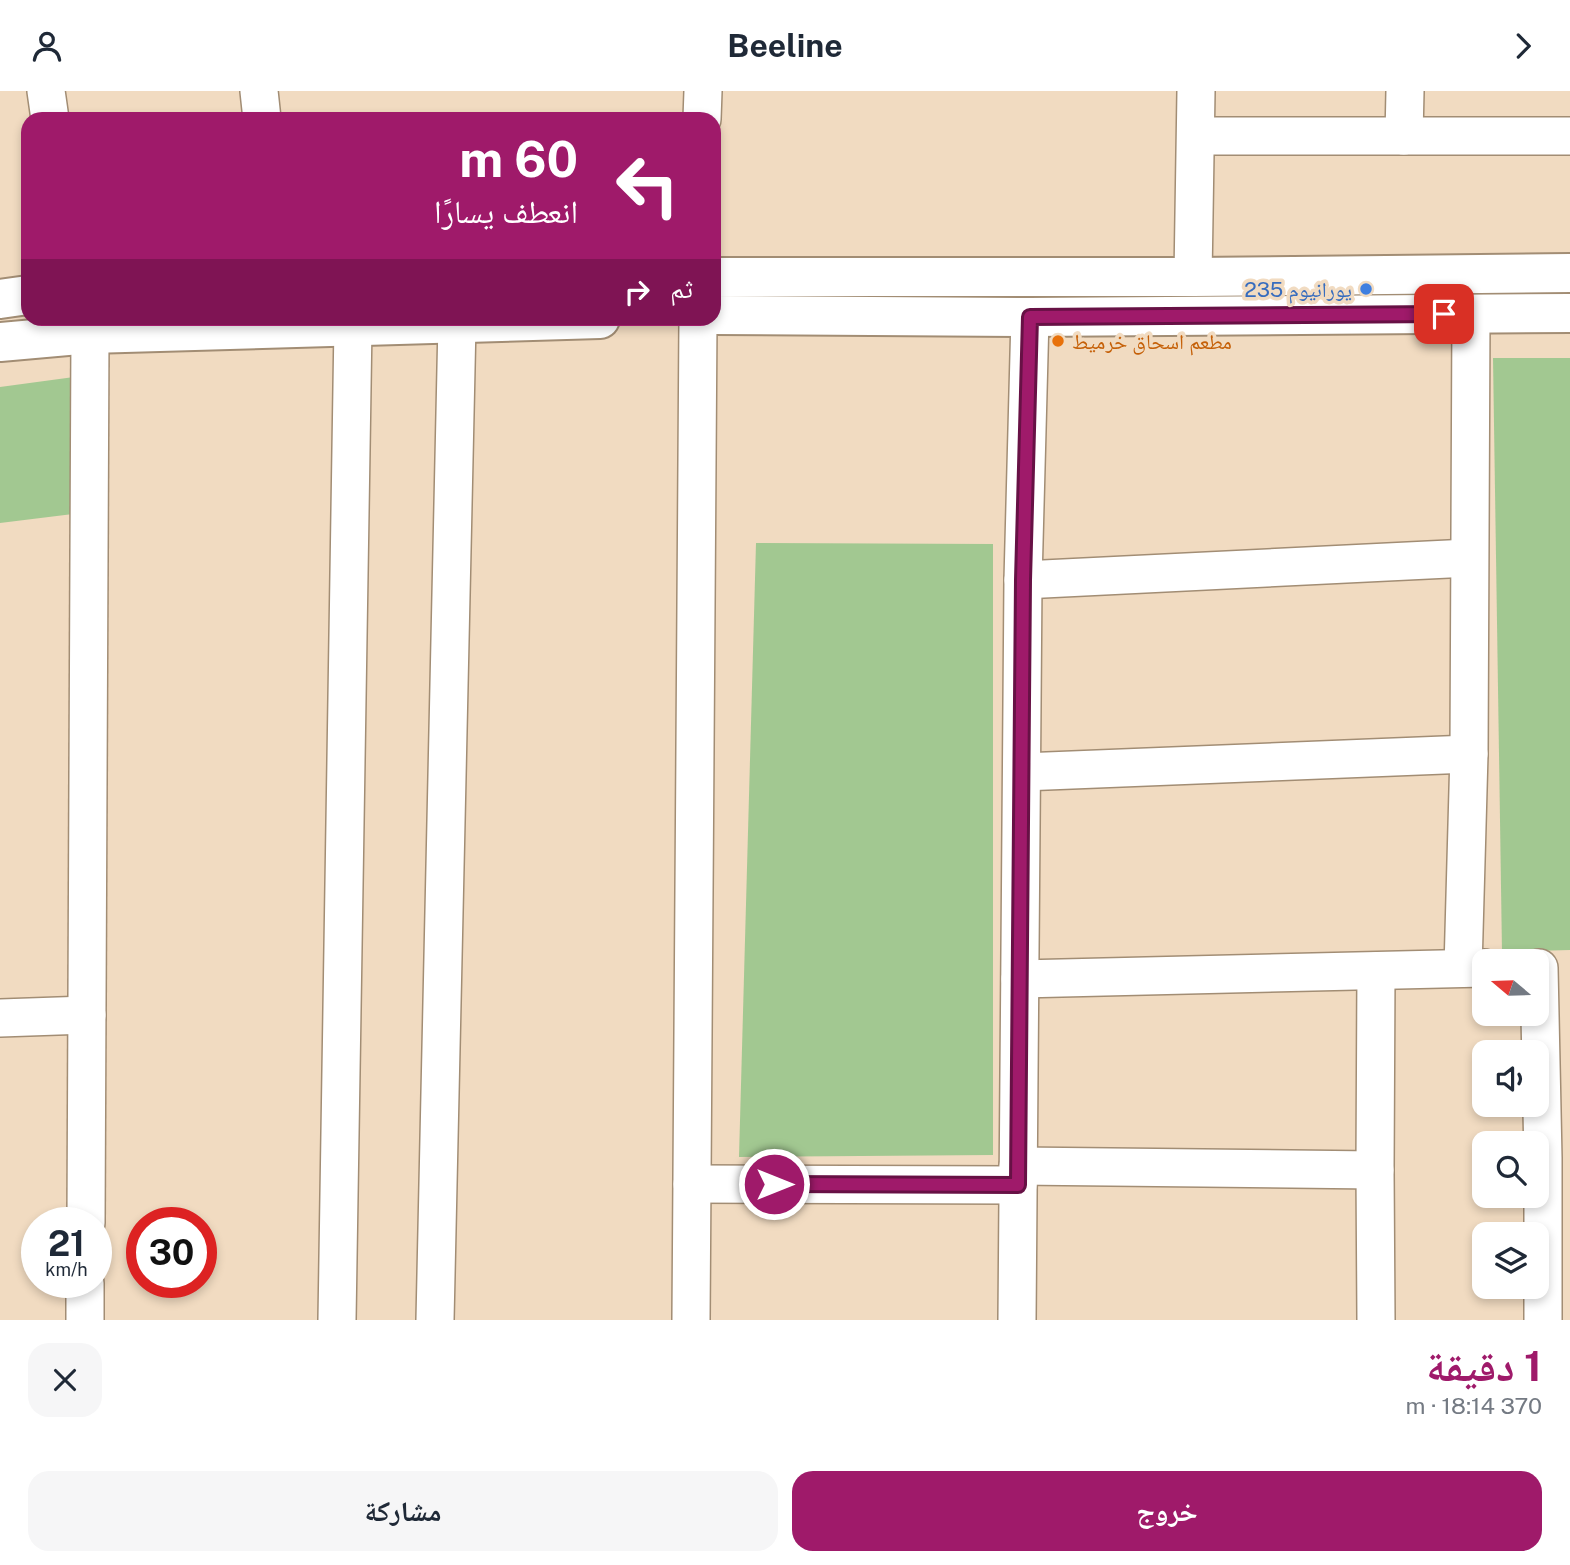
<!DOCTYPE html>
<html lang="ar">
<head>
<meta charset="utf-8">
<style>
  :root { --surface:#fff; --page:#f6f6f7; --text:#1f2937; --muted:#747a83; --accent:#9f1a6a }
  body { margin:0; font-family:"Public Sans","Noto Naskh Arabic",sans-serif; background:var(--page); color:var(--text); direction:rtl; height:100vh; display:flex; flex-direction:column; font-size:26px; white-space:nowrap }
  * { box-sizing:border-box; margin:0 }
  p { font-size:23px; color:var(--muted) }
  .icon { flex:none; width:38px; height:38px; fill:none; stroke:currentColor; stroke-width:2; stroke-linecap:round; stroke-linejoin:round }
  .map { position:relative; height:1229px; overflow:hidden; direction:ltr }
  .details { display:flex; flex-direction:column; background:var(--surface); flex:1 }
  .details>* { flex:none }
  .guide { position:absolute; left:21px; top:21px; width:700px; height:214px; border-radius:21px; box-shadow:0 4px 10px #0003; direction:rtl; background:#9f1a6a; color:#fff; overflow:hidden }
  .needle { width:46px; rotate:289deg }
  .buttons { position:absolute; left:1472px; top:858px; display:grid; gap:14px }
  .buttons a { display:grid; place-items:center; width:77px; height:77px; border-radius:14px; background:var(--surface); box-shadow:0 4px 10px #0003; font-size:35px }
  .speed { position:absolute; left:21px; top:1116px; display:flex; gap:14px; font-size:35px; font-weight:700; text-align:center }
  .speed>* { display:grid; place-content:center; width:91px; height:91px; border-radius:50%; background:var(--surface); box-shadow:0 4px 10px #0003; line-height:1 }
  .speed small { font-size:18px; font-weight:400 }
  .speed .limit { border:10px solid #d22; background:#fff; color:#111 }
  .pin { position:absolute; display:grid; place-items:center; width:60px; height:60px; color:#fff; margin:-30px; border-radius:14px; box-shadow:0 4px 10px #0006 }
  .me { position:absolute; width:77px; margin:-38px; rotate:90deg; stroke-linejoin:round; filter:drop-shadow(0 0 5px #0008) }
  .turn { display:flex; align-items:center; gap:24px; height:147px; padding:0 28px; font-size:32px }
  .turn .icon { width:91px; height:91px; stroke-width:2.5 }
  .turn b { display:block; font-size:49px; line-height:60px }
  .then { display:flex; align-items:center; height:66px; padding:0 28px; background:#0003; gap:14px; font-size:26px }
  .round { display:grid; place-items:center; flex:none; width:74px; height:74px; border-radius:21px; background:var(--page) }
  .headline { display:flex; align-items:center; justify-content:space-between; height:119px; padding:0 28px }
  h1 { font-size:42px; font-weight:700; line-height:52px; color:var(--accent) }
  .cta { display:flex; gap:14px; margin-top:auto; padding:14px 28px }
  .cta a { flex:1; height:80px; border-radius:21px; background:var(--accent); color:#fff; font-size:28px; font-weight:700; line-height:80px; text-align:center }
  .cta a+a { background:var(--page); color:var(--text) }
  header { display:flex; justify-content:space-between; align-items:center; height:91px; padding:0 28px; background:var(--surface); font-size:32px; font-weight:700 }
  .map>svg:first-child { display:block }
  .green { fill:#a2c891 }
  .lines { fill:none; stroke-linecap:round; stroke-linejoin:round }
  .minor-casing { stroke:#a28d74; stroke-width:40 }
  .major-casing { stroke:#a28d74; stroke-width:42 }
  .minor { stroke:#fff; stroke-width:37 }
  .major { stroke:#fff; stroke-width:38 }
  .route-casing { stroke:#671145; stroke-width:18 }
  .route { stroke:#9f1a6a; stroke-width:12 }
  .shop-dot { fill:#3f7fe0; stroke:#f1dbc1; stroke-width:2.5 }
  .food-dot { fill:#e8710a; stroke:#f1dbc1; stroke-width:2.5 }
  .labels { text-anchor:middle; dominant-baseline:central; stroke-width:7; stroke-linejoin:round; paint-order:stroke }
  .shop-label { font-size:21px; fill:#366cbe; stroke:#f1dbc1; text-anchor:end }
  .food-label { font-size:21px; fill:#c56008; stroke:#f1dbc1; text-anchor:start }
</style>
</head>
<body>
<header><svg class="icon" aria-label="forward" viewBox="0 0 24 24"><path d="M9 5l7 7-7 7"/></svg>Beeline<svg class="icon" aria-label="person" viewBox="0 0 24 24"><circle cx="12" cy="8" r="4"/><path d="M4 21q1-7 8-7t8 7"/></svg></header>
<div class="map">
<svg width="1570" height="1229" viewBox="0 0 1570 1229">
  <rect width="100%" height="100%" fill="#f1dbc1"/>
  <!-- green -->
  <g class="green">
    <path d="M1493,267H1570V859L1502,861Z"/>
    <path d="M74,286L73,423L0,432V296Z"/>
    <path d="M756,452L993,453V1064L739,1066Z"/>
  </g>
  <g class="lines">
    <defs>
      <g id="minor">
        <path d="M46,0L50,28"/>
        <path d="M259,0L262,28"/>
        <path d="M702,28L703,0"/>
        <path d="M1196,45H1570"/>
        <path d="M1404,45L1405,0"/>
        <path d="M1193,186L1196,0"/>
        <path d="M1023,489L1469,467"/>
        <path d="M1022,681L1469,663"/>
        <path d="M1463,877L1469,663L1471,223"/>
        <path d="M1539,877L1543,1067V1229"/>
        <path d="M1376,880L1375,1079L1376,1229"/>
        <path d="M1020,888L1484,877"/>
        <path d="M0,927L87,924"/>
        <path d="M1018,1075L1375,1079"/>
        <path d="M692,1093L1018,1094"/>
        <path d="M86,1132L90,243"/>
        <path d="M85,1229V1192"/>
        <path d="M337,1229L353,234"/>
        <path d="M435,1229L457,232"/>
        <path d="M691,1229L698,228"/>
        <path d="M1017,1229L1023,489L1030,226"/>
      </g>
      <g id="major">
        <path d="M714,186H1193L1570,182"/>
        <path d="M0,208L28,204"/>
        <path d="M714,224L1030,226L1570,222"/>
        <path d="M0,251L90,243L600,228"/>
      </g>
    </defs>
    <!-- minor casing -->
    <use href="#minor" class="minor-casing"/>
    <!-- major casing -->
    <use href="#major" class="major-casing"/>
    <!-- minor -->
    <use href="#minor" class="minor"/>
    <!-- major -->
    <use href="#major" class="major"/>
  </g>
  <g class="lines">
    <defs>
      <path id="route" d="M774,1093L1018,1094L1023,489L1030,226L1444,223"/>
    </defs>
    <!-- route casing -->
    <use href="#route" class="route-casing"/>
    <!-- route -->
    <use href="#route" class="route"/>
  </g>
  <!-- markers -->
  <circle class="shop-dot" cx="1366" cy="198" r="7"/>
  <circle class="food-dot" cx="1058" cy="250" r="7"/>
  <g class="labels">
    <!-- shop labels -->
    <g class="shop-label">
      <text x="1352" y="198">يورانيوم 235</text>
    </g>
    <!-- food labels -->
    <g class="food-label">
      <text x="1072" y="250">مطعم اسحاق خرميط</text>
    </g>
  </g>
</svg>
<div class="buttons">
<a><svg class="needle" viewBox="-14 -14 28 28"><path d="M0-13l5 13h-10z" fill="#e53935"/><path d="M0 13l5-13h-10z" fill="#747a83"/></svg></a>
<a><svg class="icon" aria-label="sound" viewBox="0 0 24 24"><path d="M4 9h4l5-4v14l-5-4H4zM17 9q2 3 0 6"/></svg></a>
<a><svg class="icon" aria-label="search" viewBox="0 0 24 24"><circle cx="10" cy="10" r="6"/><path d="M15 15l6 6"/></svg></a>
<a><svg class="icon" aria-label="layers" viewBox="0 0 24 24"><path d="M12 4l9 5-9 5-9-5zM3 14l9 5 9-5"/></svg></a>
</div>
<div class="speed"><div>21<small>km/h</small></div><div class="limit">30</div></div>
<div class="pin" style="left:1444px;top:223px;background:#d93025"><svg class="icon" aria-label="arrive" viewBox="0 0 24 24"><path d="M6 21V4h12l-3 4 3 4H6"/></svg></div>
<svg class="me" style="left:774px;top:1093px" viewBox="-20 -20 40 40"><circle r="17" fill="#9f1a6a" stroke="#fff" stroke-width="3"/><path d="M0-11L8 9 0 5-8 9z" fill="#fff"/></svg>
<div class="guide">
<div class="turn"><svg class="icon" aria-label="left" viewBox="0 0 24 24"><path d="M17 20v-9H6M10 6l-5 5 5 5"/></svg><div><b>60 m</b>انعطف يسارًا</div></div>
<div class="then">ثم<svg class="icon" aria-label="right" viewBox="0 0 24 24"><path d="M7 20v-9h11M14 6l5 5-5 5"/></svg></div>
</div>
</div>
<section class="details">
<div class="headline"><div><h1>1 دقيقة</h1><p>370 m · 18:14</p></div><a class="round"><svg class="icon" aria-label="close" viewBox="0 0 24 24"><path d="M6 6l12 12M18 6L6 18"/></svg></a></div>
<div class="cta"><a>خروج</a><a>مشاركة</a></div>
</section>
</body>
</html>
